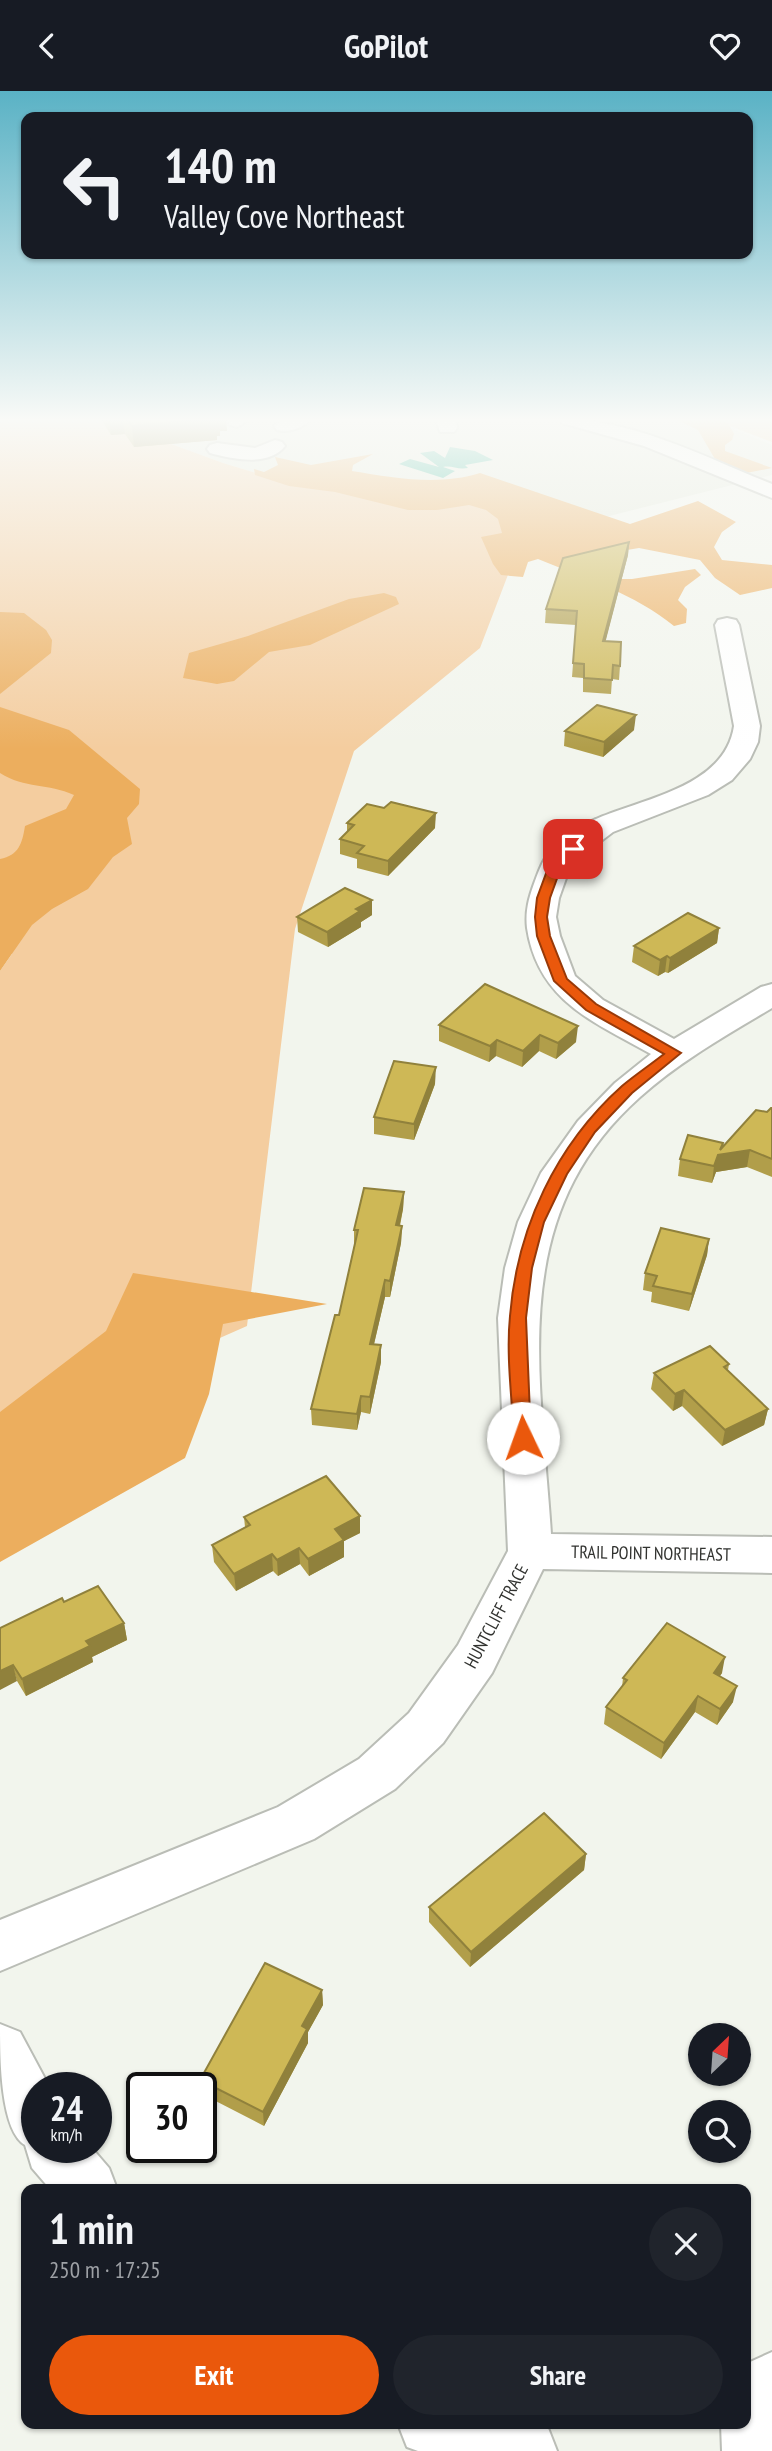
<!DOCTYPE html>
<html lang="en">
<head>
<meta charset="utf-8">
<style>
  :root { --surface:#171b24; --page:#20242c; --text:#f1f3f6; --muted:#9ea1a6; --accent:#ea580c }
  body { margin:0; font-family:"PT Sans Narrow",sans-serif; background:var(--page); color:var(--text); height:100vh; display:flex; flex-direction:column; font-size:26px; white-space:nowrap }
  * { box-sizing:border-box; margin:0 }
  p { font-size:23px; color:var(--muted) }
  .icon { flex:none; width:38px; height:38px; fill:none; stroke:currentColor; stroke-width:2; stroke-linecap:round; stroke-linejoin:round }
  .map { position:relative; flex:1; overflow:hidden }
  .drawer { position:absolute; left:21px; top:2093px; width:730px; height:245px; display:flex; flex-direction:column; background:var(--surface); border-radius:14px; box-shadow:0 2px 5px #0004 }
  .drawer>* { flex:none }
  .banner { position:absolute; left:21px; top:21px; width:732px; height:147px; border-radius:14px; box-shadow:0 2px 5px #0004; background:#171b24; color:var(--text); overflow:hidden }
  .needle { width:46px; rotate:25deg }
  .fabs { position:absolute; left:688px; top:1932px; display:grid; gap:14px }
  .fabs a { display:grid; place-items:center; width:63px; height:63px; border-radius:50%; background:var(--surface); box-shadow:0 2px 5px #0004; font-size:35px }
  .speed { position:absolute; left:21px; top:1981px; display:flex; gap:14px; font-size:35px; font-weight:700; text-align:center }
  .speed>* { display:grid; place-content:center; width:91px; height:91px; border-radius:50%; background:var(--surface); box-shadow:0 2px 5px #0004; line-height:1 }
  .speed small { font-size:18px; font-weight:400 }
  .speed .limit { border:4px solid #111; border-radius:10px; background:#fff; color:#111 }
  .pin { position:absolute; display:grid; place-items:center; width:60px; height:60px; color:#fff; margin:-30px; border-radius:14px; box-shadow:0 4px 10px #0006 }
  .me { position:absolute; width:77px; margin:-38px; rotate:357deg; stroke-linejoin:round; filter:drop-shadow(0 0 5px #0008) }
  .turn { display:flex; align-items:center; gap:24px; height:147px; padding:0 28px; font-size:32px }
  .turn .icon { width:91px; height:91px; stroke-width:2.5 }
  .turn b { display:block; font-size:49px; line-height:60px }
  .round { display:grid; place-items:center; flex:none; width:74px; height:74px; border-radius:37px; background:var(--page) }
  .overview { display:flex; align-items:center; justify-content:space-between; height:119px; padding:0 28px }
  h1 { font-size:42px; font-weight:800; line-height:52px }
  .action { display:flex; gap:14px; margin-top:auto; padding:14px 28px }
  .action a { flex:1; height:80px; border-radius:42px; background:var(--accent); color:#fff; font-size:28px; font-weight:800; line-height:80px; text-align:center }
  .action a+a { background:var(--page); color:var(--text) }
  header { display:flex; justify-content:space-between; align-items:center; height:91px; padding:0 28px; background:var(--surface); font-size:32px; font-weight:800 }
  .map>svg:first-child { display:block }
  .built { fill:#e4e9db }
  .green { fill:#f4cd9f }
  .forest { fill:#ecae5e }
  .water { fill:#25af91 }
  .lines { fill:none; stroke-linecap:round; stroke-linejoin:round }
  .minor-casing { stroke:#babdb6; stroke-width:4 }
  .minor { fill:#fff; fill-rule:evenodd }
  .wall { fill:#b19e4a }
  .shaded-wall { fill:#90813c }
  .building { fill:#ceb856; stroke:#90813c; stroke-width:2 }
  .route { fill:#ea580c; stroke:#983908; stroke-width:2 }
  .labels { text-anchor:middle; dominant-baseline:central; stroke-width:7; stroke-linejoin:round; paint-order:stroke }
  .street-label { font-size:18px; fill:#323330; stroke:#fff }
</style>
</head>
<body>
<header><svg class="icon" aria-label="back" viewBox="0 0 24 24"><path d="M15 5l-7 7 7 7"/></svg>GoPilot<svg class="icon" aria-label="heart" viewBox="0 0 24 24"><path d="M12 20l-8-8c-3-5 5-10 8-4 3-6 11-1 8 4z"/></svg></header>
<div class="map">
<svg width="772" height="2360" viewBox="0 0 772 2360">
  <rect width="100%" height="100%" fill="#f2f5ed"/>
  <!-- built -->
  <path class="built" d="M103,328H709L772,354V384L522,447L299,395L223,372Z"/>
  <!-- green -->
  <g class="green">
    <path d="M0,328H103L223,372L299,395L505,409L522,447L480,557L354,660L295,838L247,1235L0,1344V880L12,863L0,822Z"/>
    <path d="M712,328H772V351Z"/>
  </g>
  <!-- forest -->
  <g class="forest">
    <path d="M675,328H718L728,332L734,343L732,349L725,354V360L772,377L736,384L719,375L698,339Z"/>
    <path d="M373,363L353,374L352,380C394,387 439,395 480,382L630,433L698,410L736,431L722,441L714,456L722,469L772,474V497L740,504L715,487L700,469L639,457L609,462L616,488H632L695,478L701,484L685,496L678,509L687,518L686,532L674,535C635,503 584,487 538,468L528,471L523,486L501,484L493,473L481,446L502,442L498,428L486,419L469,414L437,419H408L335,401L289,395L255,384L254,378L264,381L278,374L275,366L311,374Z"/>
    <path d="M384,502L396,506L399,513L310,554L269,561L234,590L217,593L183,587L189,562L248,545L349,508Z"/>
    <path d="M0,521L24,522L46,539L52,549L51,562L0,603Z"/>
    <path d="M0,616L69,639L140,698L139,713L127,727L132,753L113,766L88,798L52,818L32,834L0,880V768C19,764 22,753 25,735L66,718L74,704C48,692 25,698 0,682Z"/>
    <path d="M133,1182L327,1213L223,1233L209,1303L185,1367L0,1471V1321L106,1240Z"/>
  </g>
  <!-- water -->
  <path class="water" d="M450,356L475,360L493,369L465,374L468,377C457,379 452,374 443,376L455,380L443,387L399,373L410,368L439,376L420,362L434,360L445,367Z"/>
  <g class="lines">
    <defs>
      <g id="minor">
        <path d="M227,328H247V330L237,336L230,334Z"/>
        <path d="M284,328H311C304,337 288,342 277,339L274,335Z"/>
        <path d="M436,328H456L457,337L454,341H440Z"/>
        <path d="M559,328C634,328 704,366 772,393V407L644,355L562,332Z"/>
        <path d="M275,349L282,351L285,355C269,376 232,368 210,362L207,358L210,354L217,352L255,357Z"/>
        <path d="M727,527L736,529L739,534L760,635L758,651L750,668L732,689L708,704L613,741L571,773L559,807L556,826L560,845L575,885L603,909L674,948L761,896L772,893V917C727,944 680,970 640,1006C505,1126 541,1283 551,1443L772,1446V1482L543,1478L492,1582L443,1652L395,1698L314,1748L0,1880V1829L278,1716L359,1668L409,1622L458,1554L508,1460L498,1227L505,1177L518,1131L541,1082L578,1030L615,992L651,963C594,931 538,910 527,837C525,820 529,806 535,790C538,782 541,773 546,766C550,759 559,754 566,749C576,742 585,732 596,728C644,707 725,696 734,635L715,534L718,529Z"/>
        <path d="M0,1933L20,1941L50,1997H37V2056H91L109,2077L117,2098H50L32,2077L25,2054C0,2039 0,1965 0,1933Z"/>
        <path d="M772,2261V2360H722L721,2333H746V2276L750,2271Z"/>
        <path d="M398,2333H537L548,2337L557,2360H418L407,2356Z"/>
      </g>
    </defs>
    <!-- minor casing -->
    <use href="#minor" class="minor-casing"/>
    <!-- minor -->
    <use href="#minor" class="minor"/>
  </g>
  <!-- wall -->
  <g class="wall">
    <path d="M101,328H226L227,340H220V345H217V349L134,356L125,343L111,344Z"/>
    <path d="M629,451L628,464L605,551L620,575L619,589L612,588L611,603L583,601V587L572,586L576,534L545,532L546,518Z"/>
    <path d="M634,639L603,666L564,655L565,640Z"/>
    <path d="M347,732L435,737L388,785L357,777V768L340,763V748L347,741Z"/>
    <path d="M372,809V824L361,831V836L328,856L298,841L297,826Z"/>
    <path d="M719,837L717,852L668,882L665,881L658,885L632,871L634,855Z"/>
    <path d="M485,893L576,951L556,968L539,960L522,976L496,965L489,971L439,950V934Z"/>
    <path d="M435,993L414,1049L374,1043V1026Z"/>
    <path d="M772,1017V1086L747,1076L716,1081L712,1092L678,1085L680,1068L722,1057Z"/>
    <path d="M404,1101L403,1118L400,1135H402L401,1152L390,1206H385L374,1253L381,1271L370,1323L361,1321L357,1339L312,1334L311,1318L339,1224L354,1155V1139Z"/>
    <path d="M709,1148L707,1164L689,1220L651,1211L652,1201L643,1199L645,1182Z"/>
    <path d="M729,1273L728,1279L768,1318L764,1334L722,1355L682,1315L673,1320L651,1298L654,1282Z"/>
    <path d="M360,1425V1442L344,1450V1466L309,1485L300,1473L278,1485L273,1480L236,1500L214,1471L212,1454L245,1436L244,1426Z"/>
    <path d="M64,1511L124,1532L127,1549L92,1566L93,1571L26,1605L17,1590L0,1537Z"/>
    <path d="M722,1582L720,1585L733,1611L717,1634L695,1621L661,1668L604,1633L606,1616L622,1596L623,1587Z"/>
    <path d="M586,1763L584,1779L470,1876L429,1831V1816Z"/>
    <path d="M322,1899L323,1914L308,1941V1952L264,2035L202,2003L200,1989Z"/>
  </g>
  <!-- shaded-wall -->
  <g class="shaded-wall">
    <path d="M109,328H123L125,343L111,344Z"/>
    <path d="M207,328H226L227,340H220V345H217V349L134,356L132,335Z"/>
    <path d="M629,451L628,464L602,564L603,550Z"/>
    <path d="M636,624L634,639L603,666L604,651Z"/>
    <path d="M436,722L435,737L388,785V770Z"/>
    <path d="M372,809V824L361,831V836L328,856L327,841L356,818Z"/>
    <path d="M719,837L717,852L668,882L670,867Z"/>
    <path d="M667,865L665,881L658,885L660,869Z"/>
    <path d="M578,935L576,951L556,968L558,952Z"/>
    <path d="M540,944L539,960L522,976L523,960Z"/>
    <path d="M497,949L496,965L489,971L490,955Z"/>
    <path d="M436,976L435,993L414,1049V1033Z"/>
    <path d="M723,1052L721,1064L750,1059L747,1076L716,1081L712,1092L714,1075Z"/>
    <path d="M404,1101L403,1118L396,1151V1134Z"/>
    <path d="M402,1135L401,1152L390,1206V1190Z"/>
    <path d="M709,1148L707,1164L689,1220L692,1203Z"/>
    <path d="M385,1189V1206L370,1270V1253Z"/>
    <path d="M381,1254V1271L370,1323V1306Z"/>
    <path d="M684,1299L682,1315L673,1320L675,1303Z"/>
    <path d="M361,1305V1321L357,1339V1323Z"/>
    <path d="M768,1318L764,1334L722,1355L725,1339Z"/>
    <path d="M360,1425V1442L344,1450V1466L309,1485L308,1468L335,1438Z"/>
    <path d="M299,1457L300,1473L278,1485L277,1469Z"/>
    <path d="M272,1463L273,1480L236,1500L234,1483Z"/>
    <path d="M124,1532L127,1549L92,1566L93,1571L26,1605L22,1588L86,1550Z"/>
    <path d="M725,1566L722,1582L710,1598L714,1582Z"/>
    <path d="M13,1574L17,1590L0,1599V1580Z"/>
    <path d="M737,1595L733,1611L717,1634L720,1618Z"/>
    <path d="M698,1605L695,1621L661,1668L664,1652Z"/>
    <path d="M586,1763L584,1779L470,1876L471,1861Z"/>
    <path d="M322,1899L323,1914L308,1941V1952L264,2035L263,2021L302,1935Z"/>
  </g>
  <!-- building -->
  <g class="building">
    <path d="M127,328H207L132,335Z"/>
    <path d="M629,451L603,550L621,551L620,575L613,574L612,589L584,587V573L573,572L577,520L546,518L563,467Z"/>
    <path d="M597,614L636,624L604,651L565,640Z"/>
    <path d="M391,711L436,722L388,770L357,762L364,755L340,748L354,734L347,732L367,713L384,717Z"/>
    <path d="M345,797L372,809L356,818L360,820L327,841L297,826Z"/>
    <path d="M688,822L719,837L670,867L667,865L660,869L634,855Z"/>
    <path d="M485,893L578,935L558,952L540,944L523,960L497,949L490,955L439,934Z"/>
    <path d="M394,970L436,976L414,1033L374,1026Z"/>
    <path d="M771,1017H772V1068L750,1059L718,1064L714,1075L680,1068L688,1044L723,1052L720,1059L756,1019L767,1021Z"/>
    <path d="M364,1097L404,1101L396,1134L402,1135L390,1190L385,1189L370,1253L381,1254L370,1306L361,1305L357,1323L311,1318L335,1224H339L358,1139H354Z"/>
    <path d="M661,1137L709,1148L692,1203L653,1195L657,1185L645,1182Z"/>
    <path d="M710,1255L729,1273L724,1276L768,1318L725,1339L684,1299L675,1303L654,1282Z"/>
    <path d="M326,1385L360,1425L335,1438L344,1449L308,1468L299,1457L277,1469L272,1463L234,1483L212,1454L250,1434L244,1426Z"/>
    <path d="M98,1495L124,1532L86,1550L90,1555L22,1588L13,1574L0,1580V1537L62,1507L64,1511Z"/>
    <path d="M667,1532L725,1566L714,1582L737,1595L720,1618L698,1605L664,1652L606,1616L627,1589L623,1587Z"/>
    <path d="M544,1722L586,1763L471,1861L429,1816Z"/>
    <path d="M265,1872L322,1899L302,1935L307,1938L263,2021L200,1989Z"/>
  </g>
  <!-- sky -->
  <linearGradient id="sky" x2="0" y2="1"><stop stop-color="#5ab2c5"/><stop offset="0.5" stop-color="#f9faf7"/><stop offset="1" stop-color="#f9faf7" stop-opacity="0"/></linearGradient>
  <rect width="772" height="658" fill="url(#sky)"/>
  <!-- route -->
  <path class="route" d="M573,754L579,758L563,771L550,807L547,826L550,845L567,888L596,913L681,962L632,1002L595,1041L567,1083L544,1131L532,1177L526,1227L531,1347L529,1352H517L514,1347C512,1307 506,1264 510,1225C517,1137 556,1054 622,995C635,984 650,974 664,963L586,919L554,890L537,845L535,826L537,807L551,769Z"/>
  <g class="labels">
    <!-- street labels -->
    <g class="street-label">
      <text transform="translate(651 1462) rotate(1)">TRAIL POINT NORTHEAST</text>
      <text transform="translate(496 1525) rotate(-62)">HUNTCLIFF TRACE</text>
    </g>
  </g>
</svg>
<div class="fabs">
<a><svg class="needle" viewBox="-14 -14 28 28"><path d="M0-13l5 13h-10z" fill="#e53935"/><path d="M0 13l5-13h-10z" fill="#9ea1a6"/></svg></a>
<a><svg class="icon" aria-label="search" viewBox="0 0 24 24"><circle cx="10" cy="10" r="6"/><path d="M15 15l6 6"/></svg></a>
</div>
<div class="speed"><div>24<small>km/h</small></div><div class="limit">30</div></div>
<div class="pin" style="left:573px;top:758px;background:#d93025"><svg class="icon" aria-label="arrive" viewBox="0 0 24 24"><path d="M6 21V4h12l-3 4 3 4H6"/></svg></div>
<svg class="me" style="left:523px;top:1347px" viewBox="-20 -20 40 40"><circle r="19" fill="#fff"/><path d="M0-13L10 11 0 6-10 11z" fill="#ea580c"/></svg>
<div class="banner">
<div class="turn"><svg class="icon" aria-label="left" viewBox="0 0 24 24"><path d="M17 20v-9H6M10 6l-5 5 5 5"/></svg><div><b>140 m</b>Valley Cove Northeast</div></div>
</div>
<section class="drawer">
<div class="overview"><div><h1>1 min</h1><p>250 m · 17:25</p></div><a class="round"><svg class="icon" aria-label="close" viewBox="0 0 24 24"><path d="M6 6l12 12M18 6L6 18"/></svg></a></div>
<div class="action"><a>Exit</a><a>Share</a></div>
</section>
</div>
</body>
</html>
